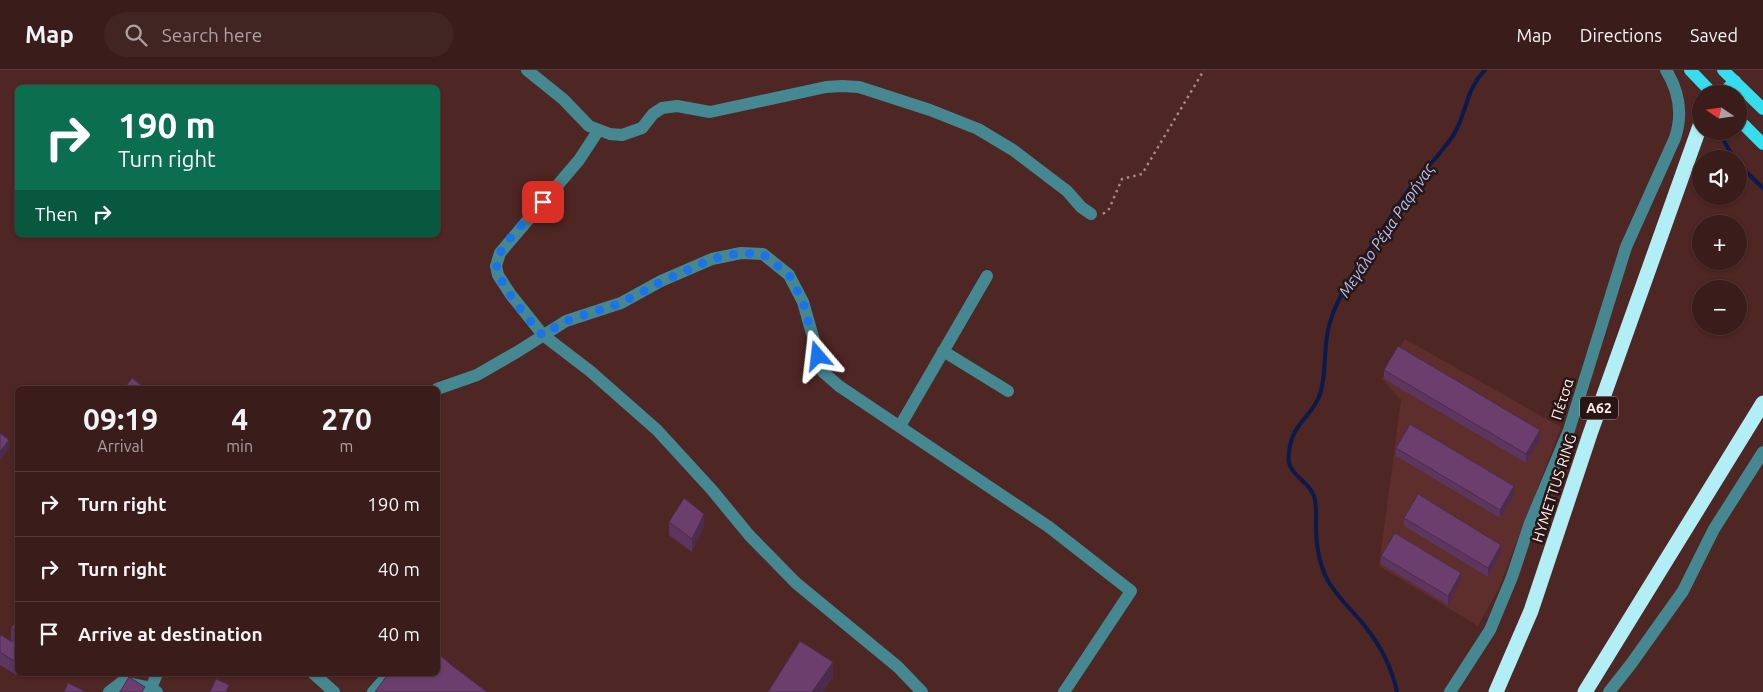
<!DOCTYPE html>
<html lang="en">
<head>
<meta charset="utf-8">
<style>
  :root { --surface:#3a1c1a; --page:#412523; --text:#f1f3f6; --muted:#aba1a2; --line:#543a39 }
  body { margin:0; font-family:Ubuntu,sans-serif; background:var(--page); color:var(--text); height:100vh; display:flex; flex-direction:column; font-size:19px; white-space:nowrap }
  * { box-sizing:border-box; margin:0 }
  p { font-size:16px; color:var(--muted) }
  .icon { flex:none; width:28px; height:28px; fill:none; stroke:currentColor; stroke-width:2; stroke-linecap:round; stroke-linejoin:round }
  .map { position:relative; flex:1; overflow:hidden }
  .panel { position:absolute; left:15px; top:316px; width:425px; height:290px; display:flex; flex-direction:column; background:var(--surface); border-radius:8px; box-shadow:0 1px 4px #0004,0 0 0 1px var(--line) }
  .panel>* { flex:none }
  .guide { position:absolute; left:15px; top:15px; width:425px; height:152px; border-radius:8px; box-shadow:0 1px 4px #0004,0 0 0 1px var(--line); background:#0b6e4f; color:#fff; overflow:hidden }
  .needle { width:32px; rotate:283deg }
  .tools { position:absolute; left:1692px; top:15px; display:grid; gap:10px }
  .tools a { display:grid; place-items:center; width:55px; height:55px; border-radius:50%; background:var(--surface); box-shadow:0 1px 4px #0004,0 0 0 1px var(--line); font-size:25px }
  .pin { position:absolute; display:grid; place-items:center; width:42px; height:42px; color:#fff; margin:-21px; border-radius:10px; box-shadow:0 2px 8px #0006 }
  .me { position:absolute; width:55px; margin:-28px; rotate:343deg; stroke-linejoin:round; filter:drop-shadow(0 0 4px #0008) }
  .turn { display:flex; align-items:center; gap:18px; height:105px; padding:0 20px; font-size:22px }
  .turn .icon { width:65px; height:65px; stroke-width:2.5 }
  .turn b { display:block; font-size:35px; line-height:42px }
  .then { display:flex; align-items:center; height:48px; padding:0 20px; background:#0003; gap:10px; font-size:19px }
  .eta { display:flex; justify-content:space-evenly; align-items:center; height:85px; text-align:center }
  .eta b { font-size:30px; font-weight:700; line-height:35px }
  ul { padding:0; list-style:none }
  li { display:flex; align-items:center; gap:15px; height:65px; padding:0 20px; border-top:1px solid var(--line) }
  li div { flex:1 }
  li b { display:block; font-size:19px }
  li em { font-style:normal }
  header { display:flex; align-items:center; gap:30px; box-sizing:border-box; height:70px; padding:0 25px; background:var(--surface); border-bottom:1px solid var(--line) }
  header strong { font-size:24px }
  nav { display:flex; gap:28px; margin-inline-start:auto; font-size:18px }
  .search { width:350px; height:45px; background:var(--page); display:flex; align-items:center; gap:12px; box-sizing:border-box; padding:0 18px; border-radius:28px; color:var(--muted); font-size:19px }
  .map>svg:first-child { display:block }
  .built { fill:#5d2e2b }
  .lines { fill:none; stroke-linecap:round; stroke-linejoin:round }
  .stream { stroke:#0a1a4c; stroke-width:4 }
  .path { stroke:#a48885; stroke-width:2.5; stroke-dasharray:2.5 4; stroke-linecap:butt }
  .minor { stroke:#458891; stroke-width:12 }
  .major { stroke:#36ddee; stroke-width:12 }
  .highway { stroke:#b2eef6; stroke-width:15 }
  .wall { fill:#5d355f }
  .shaded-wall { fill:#4c2b4d }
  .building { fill:#6c3e6e; stroke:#4c2b4d }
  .route { stroke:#1a73e8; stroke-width:9; stroke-dasharray:0 16.2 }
  .labels { text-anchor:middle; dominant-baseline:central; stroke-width:5; stroke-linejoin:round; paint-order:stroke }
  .shield { fill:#281514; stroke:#beadab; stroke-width:1 }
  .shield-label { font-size:14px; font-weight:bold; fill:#ffeeec }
  .street-label { font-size:15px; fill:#ffeeec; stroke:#281514 }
  .water-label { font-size:16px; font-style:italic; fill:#abc2f3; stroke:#281514 }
</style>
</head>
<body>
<header>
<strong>Map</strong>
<div class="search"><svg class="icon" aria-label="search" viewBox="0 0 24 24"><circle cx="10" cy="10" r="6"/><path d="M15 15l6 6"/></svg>Search here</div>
<nav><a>Map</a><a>Directions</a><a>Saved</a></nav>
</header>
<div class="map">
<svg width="1763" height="622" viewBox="0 0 1763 622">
  <rect width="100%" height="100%" fill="#4e2623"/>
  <!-- built -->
  <path class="built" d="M1405,269L1561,357L1499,518L1478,556L1379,496L1401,330L1382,309Z"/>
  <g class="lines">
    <!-- stream -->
    <g class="stream">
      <path d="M1723,69L1734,89"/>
      <path d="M1739,95L1763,118"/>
      <path d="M1397,622C1392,597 1380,575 1364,555C1352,540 1338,528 1328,511C1319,494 1316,475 1316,456C1316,446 1317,436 1314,426C1309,412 1293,407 1289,393C1288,390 1289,386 1289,382C1292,354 1310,348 1319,327C1328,303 1322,277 1330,252C1340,220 1361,192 1380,164C1390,148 1400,131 1411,117C1425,99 1442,83 1454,64C1467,42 1466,19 1485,0"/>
    </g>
    <!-- path -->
    <path class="path" d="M1103,144L1109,139L1122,109L1142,104L1204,0"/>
    <!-- minor -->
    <g class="minor">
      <path d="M527,0L563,29L589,56L610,64L622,65L642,58L653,44L662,38L677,36L710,42L826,17L842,16L859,17L930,40L978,59L1013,80L1067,121L1081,137L1091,144"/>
      <path d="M598,61L579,90L500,183L496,196L498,205L511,225L543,265L590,301L657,360L712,420L749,465L796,513L898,597L922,622"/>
      <path d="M943,281L1008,321"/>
      <path d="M437,319L477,305L517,282L566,251L621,233L661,211L712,189L741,183L763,184L789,205L803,232L823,302L839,316L1049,457L1131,521L1064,622"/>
      <path d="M900,356L987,206"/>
      <path d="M314,604L334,622"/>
      <path d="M151,618L157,604"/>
      <path d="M109,622L122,612L151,618L157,622"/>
      <path d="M373,622L389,604"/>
      <path d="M1450,622L1490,560L1512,507L1530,453L1569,360L1626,177L1675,68C1683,44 1679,21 1666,0"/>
      <path d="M1609,622L1631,594L1683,521L1714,459L1763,382"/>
    </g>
    <!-- major -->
    <g class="major">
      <path d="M1690,0L1713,24"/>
      <path d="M1723,0L1763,39"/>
      <path d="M1722,24L1735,11"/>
      <path d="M1739,50L1763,74"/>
    </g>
    <!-- highway -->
    <g class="highway">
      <path d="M1496,622L1531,541L1590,364L1701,53"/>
      <path d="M1585,622L1763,333"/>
    </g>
  </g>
  <!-- wall -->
  <g class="wall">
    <path d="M1384,300L1540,369L1526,393L1384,309Z"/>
    <path d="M1396,378L1514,425L1500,448L1396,386Z"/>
    <path d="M1404,448L1501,483L1488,507L1404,456Z"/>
    <path d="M669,452L704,456L692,482L669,465Z"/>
    <path d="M1381,486L1461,511L1448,535L1381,494Z"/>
    <path d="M18,548V602L16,605L0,595V567L11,571V558Z"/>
  </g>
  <!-- shaded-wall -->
  <g class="shaded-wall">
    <path d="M1540,360V369L1526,393V384Z"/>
    <path d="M9,370V379L0,391V382Z"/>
    <path d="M1514,416V425L1500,448V440Z"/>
    <path d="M704,444V456L692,482V469Z"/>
    <path d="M1501,475V483L1488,507V498Z"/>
    <path d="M1461,503V511L1448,535V526Z"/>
    <path d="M18,589V602L16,605V592Z"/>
    <path d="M833,592V608L823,622H812Z"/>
  </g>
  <!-- building -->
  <g class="building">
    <path d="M1398,276L1540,360L1526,384L1384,300Z"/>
    <path d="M132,308L145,318L144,319H124Z"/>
    <path d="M1410,354L1514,416L1500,440L1396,378Z"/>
    <path d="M0,363L9,370L0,382Z"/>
    <path d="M1418,424L1501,475L1488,498L1404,448Z"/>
    <path d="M684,428L704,444L692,469L669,452Z"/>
    <path d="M1395,463L1461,503L1448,526L1381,486Z"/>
    <path d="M18,548V562L11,558Z"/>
    <path d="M18,564V589L16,592L0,582V567L1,565L12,572Z"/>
    <path d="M800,571L833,592L812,622H768Z"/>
    <path d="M438,583L450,594L487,622H375L388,604H438Z"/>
    <path d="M129,607L145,617L142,622H120Z"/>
    <path d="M216,609L229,615L226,622H210Z"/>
    <path d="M68,613L86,622H64Z"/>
  </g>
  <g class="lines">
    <!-- route -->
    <path class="route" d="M543,132C530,146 502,173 497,190C492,209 530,250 542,265L566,251L621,233L661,212L712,189L741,183L763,184L789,205L803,232L818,286"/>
  </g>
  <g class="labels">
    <!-- shield labels -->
    <rect class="shield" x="1580" y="326.5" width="38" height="23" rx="4"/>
    <g class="shield-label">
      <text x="1599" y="338">Α62</text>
    </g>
    <!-- street labels -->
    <g class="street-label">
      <text transform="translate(1562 329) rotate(-72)">Πέτσα</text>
      <text transform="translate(1554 418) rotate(-72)">HYMETTUS RING</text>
    </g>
    <!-- water labels -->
    <g class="water-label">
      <text transform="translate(1386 160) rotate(-56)">Μεγάλο Ρέμα Ραφήνας</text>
    </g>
  </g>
</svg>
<div class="tools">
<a><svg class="needle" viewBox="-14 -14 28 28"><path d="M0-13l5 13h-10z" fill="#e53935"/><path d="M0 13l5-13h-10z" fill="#aba1a2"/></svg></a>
<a><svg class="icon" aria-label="sound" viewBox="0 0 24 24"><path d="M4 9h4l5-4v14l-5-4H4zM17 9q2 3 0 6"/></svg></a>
<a>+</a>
<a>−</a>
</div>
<div class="pin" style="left:543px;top:132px;background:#d93025"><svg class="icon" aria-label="arrive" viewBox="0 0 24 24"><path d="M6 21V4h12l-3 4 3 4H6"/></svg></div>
<svg class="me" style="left:818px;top:286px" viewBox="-20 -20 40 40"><path d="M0-17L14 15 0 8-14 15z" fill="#1a73e8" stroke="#fff" stroke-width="4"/></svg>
<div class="guide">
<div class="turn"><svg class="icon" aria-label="right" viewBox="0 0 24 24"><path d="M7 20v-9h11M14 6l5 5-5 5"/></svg><div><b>190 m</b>Turn right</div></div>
<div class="then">Then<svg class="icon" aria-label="right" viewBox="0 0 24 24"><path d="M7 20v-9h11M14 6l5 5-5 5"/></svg></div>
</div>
<section class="panel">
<div class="eta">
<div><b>09:19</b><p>Arrival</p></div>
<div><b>4</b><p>min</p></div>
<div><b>270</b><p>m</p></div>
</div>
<ul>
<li><svg class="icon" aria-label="right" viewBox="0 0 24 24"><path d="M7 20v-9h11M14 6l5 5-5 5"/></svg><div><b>Turn right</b></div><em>190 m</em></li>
<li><svg class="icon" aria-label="right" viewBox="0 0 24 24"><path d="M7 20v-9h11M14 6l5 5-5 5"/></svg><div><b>Turn right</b></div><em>40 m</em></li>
<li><svg class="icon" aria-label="arrive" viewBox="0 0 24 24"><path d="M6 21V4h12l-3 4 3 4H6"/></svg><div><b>Arrive at destination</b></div><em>40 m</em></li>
</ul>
</section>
</div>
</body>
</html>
